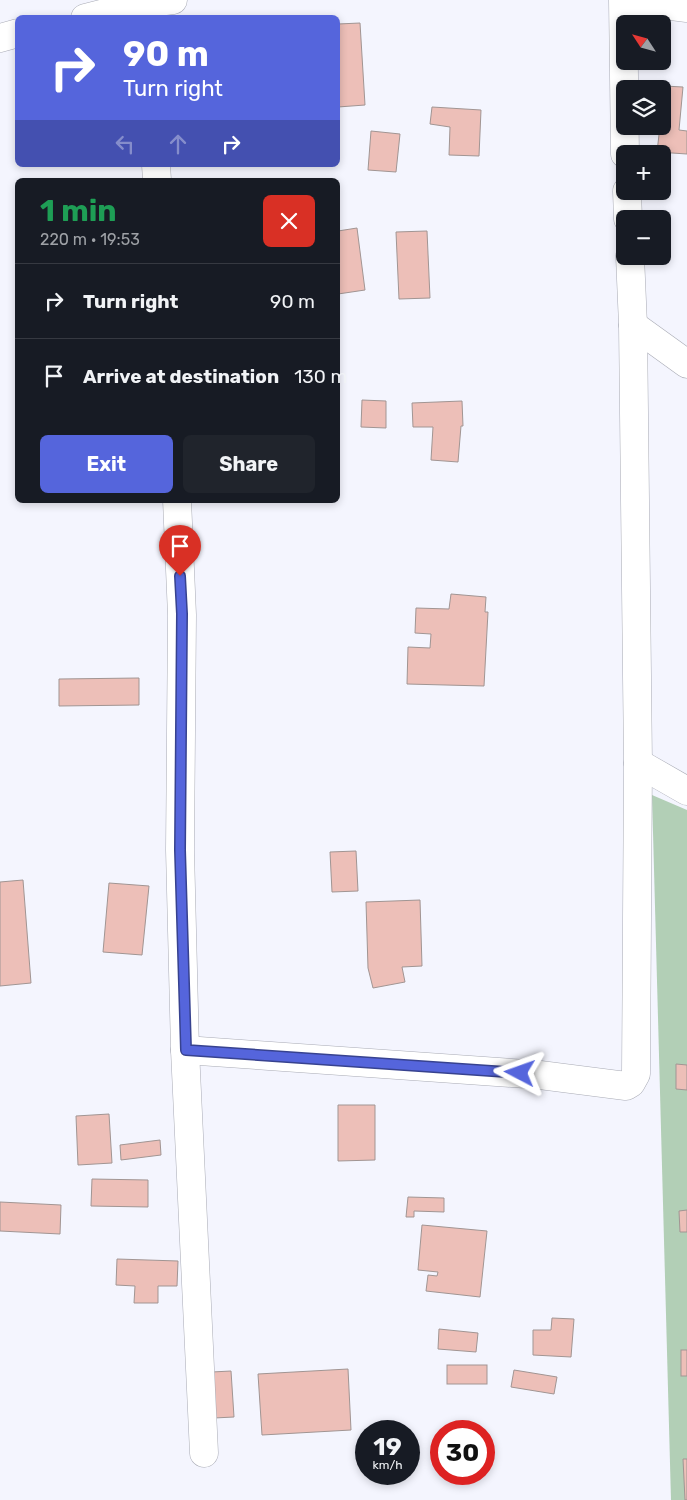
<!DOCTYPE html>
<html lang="en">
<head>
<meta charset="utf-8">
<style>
  :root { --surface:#171b24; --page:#20242c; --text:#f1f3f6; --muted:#9ea1a6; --line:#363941; --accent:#5565dc }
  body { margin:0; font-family:Rubik,sans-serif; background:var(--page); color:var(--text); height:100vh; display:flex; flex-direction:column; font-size:19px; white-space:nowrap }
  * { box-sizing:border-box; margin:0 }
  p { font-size:16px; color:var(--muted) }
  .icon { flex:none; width:28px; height:28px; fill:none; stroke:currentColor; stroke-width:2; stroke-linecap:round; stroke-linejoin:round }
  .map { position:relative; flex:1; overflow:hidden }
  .side { position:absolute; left:15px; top:178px; width:325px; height:325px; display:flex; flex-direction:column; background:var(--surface); border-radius:8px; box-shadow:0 2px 8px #0003 }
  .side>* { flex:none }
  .hud { position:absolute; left:15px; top:15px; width:325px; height:152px; border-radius:8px; box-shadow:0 2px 8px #0003; background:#5565dc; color:#fff; overflow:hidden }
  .needle { width:32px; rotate:306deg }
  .fabs { position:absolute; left:616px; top:15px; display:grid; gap:10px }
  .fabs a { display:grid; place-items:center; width:55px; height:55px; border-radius:8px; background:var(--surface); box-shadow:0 2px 8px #0003; font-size:25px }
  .speed { position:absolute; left:355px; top:1420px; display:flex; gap:10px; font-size:25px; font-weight:700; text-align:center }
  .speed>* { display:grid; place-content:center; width:65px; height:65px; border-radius:50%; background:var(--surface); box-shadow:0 2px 8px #0003; line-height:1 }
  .speed small { font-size:12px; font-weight:400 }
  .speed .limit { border:8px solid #d22; background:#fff; color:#111 }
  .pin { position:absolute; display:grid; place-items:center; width:42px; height:42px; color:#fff; margin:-51px -21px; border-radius:50% 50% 50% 0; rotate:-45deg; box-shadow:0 0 5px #0007 }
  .pin .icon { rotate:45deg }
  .me { position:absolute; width:55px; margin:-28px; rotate:274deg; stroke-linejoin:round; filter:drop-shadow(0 0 4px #0008) }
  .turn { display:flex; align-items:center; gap:18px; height:105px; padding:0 25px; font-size:22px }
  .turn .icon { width:65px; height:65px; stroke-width:2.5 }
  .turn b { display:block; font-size:35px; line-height:42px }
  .lanes { display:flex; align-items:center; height:48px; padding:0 25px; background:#0003; justify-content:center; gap:25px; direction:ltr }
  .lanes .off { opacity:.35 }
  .round { display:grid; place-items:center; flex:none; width:52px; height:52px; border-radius:8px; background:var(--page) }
  .head { display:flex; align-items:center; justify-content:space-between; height:85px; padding:0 25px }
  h1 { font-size:30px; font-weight:700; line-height:38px; color:#1e9e55 }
  .cta { display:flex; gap:10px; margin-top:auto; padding:10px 25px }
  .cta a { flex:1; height:58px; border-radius:8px; background:var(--accent); color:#fff; font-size:20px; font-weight:700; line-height:58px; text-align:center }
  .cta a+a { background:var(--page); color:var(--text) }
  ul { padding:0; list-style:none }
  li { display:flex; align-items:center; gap:15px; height:75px; padding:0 25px; border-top:1px solid var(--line) }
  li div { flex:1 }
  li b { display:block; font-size:19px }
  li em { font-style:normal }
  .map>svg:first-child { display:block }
  .green { fill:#b2cfb6 }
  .building { fill:#edbfb8; stroke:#a19593 }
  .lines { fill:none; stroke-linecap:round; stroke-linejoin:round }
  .minor-casing { stroke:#a9abb5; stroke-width:29 }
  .trunk-casing { stroke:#a9abb5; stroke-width:29 }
  .minor { stroke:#fff; stroke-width:28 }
  .trunk { stroke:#fff; stroke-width:28 }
  .route-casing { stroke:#37428f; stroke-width:12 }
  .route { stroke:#5565dc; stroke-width:9 }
</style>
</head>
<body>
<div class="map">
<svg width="687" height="1500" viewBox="0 0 687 1500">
  <rect width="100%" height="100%" fill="#f4f5fe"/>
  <!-- green -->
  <path class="green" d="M652,795L687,810V1500H671Z"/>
  <!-- building -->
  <g class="building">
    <path d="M360,23L365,105L338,107V24Z"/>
    <path d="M664,86L683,87L679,130L687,131V154L657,152L660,126H662Z"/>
    <path d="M432,107L481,110L479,156L449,155L450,127L430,124Z"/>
    <path d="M371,131L400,134L396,172L368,170Z"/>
    <path d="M357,228L365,290L338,294V231Z"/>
    <path d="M427,231L430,298L399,299L396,232Z"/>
    <path d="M362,400L386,401V428L361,427Z"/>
    <path d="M462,401L463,426H461L458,462L431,460L433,427H413L412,403Z"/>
    <path d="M451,594L486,597L485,612H488L484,686L407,684L408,647L430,648L431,634L415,633L416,608L449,609Z"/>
    <path d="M139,678V705L59,706V679Z"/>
    <path d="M356,851L358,891L332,892L330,852Z"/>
    <path d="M23,880L31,983L0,986V882Z"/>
    <path d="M109,883L149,886L142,955L103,952Z"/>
    <path d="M420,900L422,966L402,967L405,982L373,988L368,968L366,902Z"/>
    <path d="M676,1064L687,1065V1090L676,1089Z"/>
    <path d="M338,1105H375V1160L338,1161Z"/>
    <path d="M109,1114L112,1163L78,1165L76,1116Z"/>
    <path d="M160,1140L161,1155L121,1160L120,1145Z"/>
    <path d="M92,1179L148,1180V1207L91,1206Z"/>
    <path d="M408,1197L444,1198V1212L414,1211V1217H406Z"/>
    <path d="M0,1202L61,1205L60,1234L0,1231Z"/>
    <path d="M687,1210V1232H680L679,1211Z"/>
    <path d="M422,1225L487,1231L480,1297L426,1291L428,1275L437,1276L438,1272L418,1270Z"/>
    <path d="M117,1259L178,1261L177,1286H158V1303H134L135,1286L116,1285Z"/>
    <path d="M552,1318L574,1319L571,1357L533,1355V1330H551Z"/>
    <path d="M439,1329L478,1333L476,1352L438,1349Z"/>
    <rect x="681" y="1350" width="6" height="26"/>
    <rect x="447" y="1365" width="40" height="19"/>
    <path d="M348,1369L351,1430L262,1435L258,1374Z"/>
    <path d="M514,1370L557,1377L554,1394L511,1387Z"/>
    <path d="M231,1371L234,1417L214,1418L212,1372Z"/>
    <path d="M683,1459H687V1500H685Z"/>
  </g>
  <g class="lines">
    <defs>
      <g id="minor">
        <path d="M623,0L625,154"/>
        <path d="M156,165L157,180"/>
        <path d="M627,191L628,219"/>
        <path d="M633,325L687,364"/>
        <path d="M177,500L182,615L180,850L185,1050L204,1453"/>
        <path d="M638,763L687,791"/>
        <path d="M185,1050L540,1075L626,1086L631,1083L636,1074L638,763L633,325L630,256"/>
      </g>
      <g id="trunk">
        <path d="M625,0L687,8"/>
        <path d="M85,18L141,4L173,0"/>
        <path d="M0,38L18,33"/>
      </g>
    </defs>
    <!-- minor casing -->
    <use href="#minor" class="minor-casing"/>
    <!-- trunk casing -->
    <use href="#trunk" class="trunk-casing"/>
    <!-- minor -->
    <use href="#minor" class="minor"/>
    <!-- trunk -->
    <use href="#trunk" class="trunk"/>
  </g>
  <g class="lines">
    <defs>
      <path id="route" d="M180,576L182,614L180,850L186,1050L520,1073"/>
    </defs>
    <!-- route casing -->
    <use href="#route" class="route-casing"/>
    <!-- route -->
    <use href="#route" class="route"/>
  </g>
</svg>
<div class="fabs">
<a><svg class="needle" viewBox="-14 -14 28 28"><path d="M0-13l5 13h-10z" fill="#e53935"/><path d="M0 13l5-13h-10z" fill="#9ea1a6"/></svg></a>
<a><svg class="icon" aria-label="layers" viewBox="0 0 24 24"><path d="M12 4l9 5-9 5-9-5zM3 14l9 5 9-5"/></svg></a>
<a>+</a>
<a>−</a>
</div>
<div class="speed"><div>19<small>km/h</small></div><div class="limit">30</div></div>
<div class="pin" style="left:180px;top:576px;background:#d93025"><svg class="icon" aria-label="arrive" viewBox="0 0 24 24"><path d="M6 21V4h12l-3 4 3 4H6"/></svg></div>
<svg class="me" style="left:520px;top:1073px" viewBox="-20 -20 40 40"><path d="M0-17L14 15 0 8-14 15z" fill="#5565dc" stroke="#fff" stroke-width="4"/></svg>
<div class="hud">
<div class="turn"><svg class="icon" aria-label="right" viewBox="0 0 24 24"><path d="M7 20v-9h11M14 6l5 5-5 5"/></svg><div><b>90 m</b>Turn right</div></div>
<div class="lanes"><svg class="icon off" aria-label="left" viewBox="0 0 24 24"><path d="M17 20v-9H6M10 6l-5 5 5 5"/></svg><svg class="icon off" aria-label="ahead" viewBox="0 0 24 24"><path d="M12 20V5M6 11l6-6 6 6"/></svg><svg class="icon" aria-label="right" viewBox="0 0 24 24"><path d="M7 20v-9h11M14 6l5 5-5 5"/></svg></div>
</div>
<section class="side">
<div class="head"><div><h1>1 min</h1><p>220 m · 19:53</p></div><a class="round" style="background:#d93025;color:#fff"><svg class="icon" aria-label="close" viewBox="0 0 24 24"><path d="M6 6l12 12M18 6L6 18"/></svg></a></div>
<ul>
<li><svg class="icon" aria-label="right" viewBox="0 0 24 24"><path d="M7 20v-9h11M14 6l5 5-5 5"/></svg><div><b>Turn right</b></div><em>90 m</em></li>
<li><svg class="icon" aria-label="arrive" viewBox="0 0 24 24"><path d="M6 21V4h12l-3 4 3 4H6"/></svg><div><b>Arrive at destination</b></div><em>130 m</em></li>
</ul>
<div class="cta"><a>Exit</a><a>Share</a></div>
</section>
</div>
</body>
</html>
